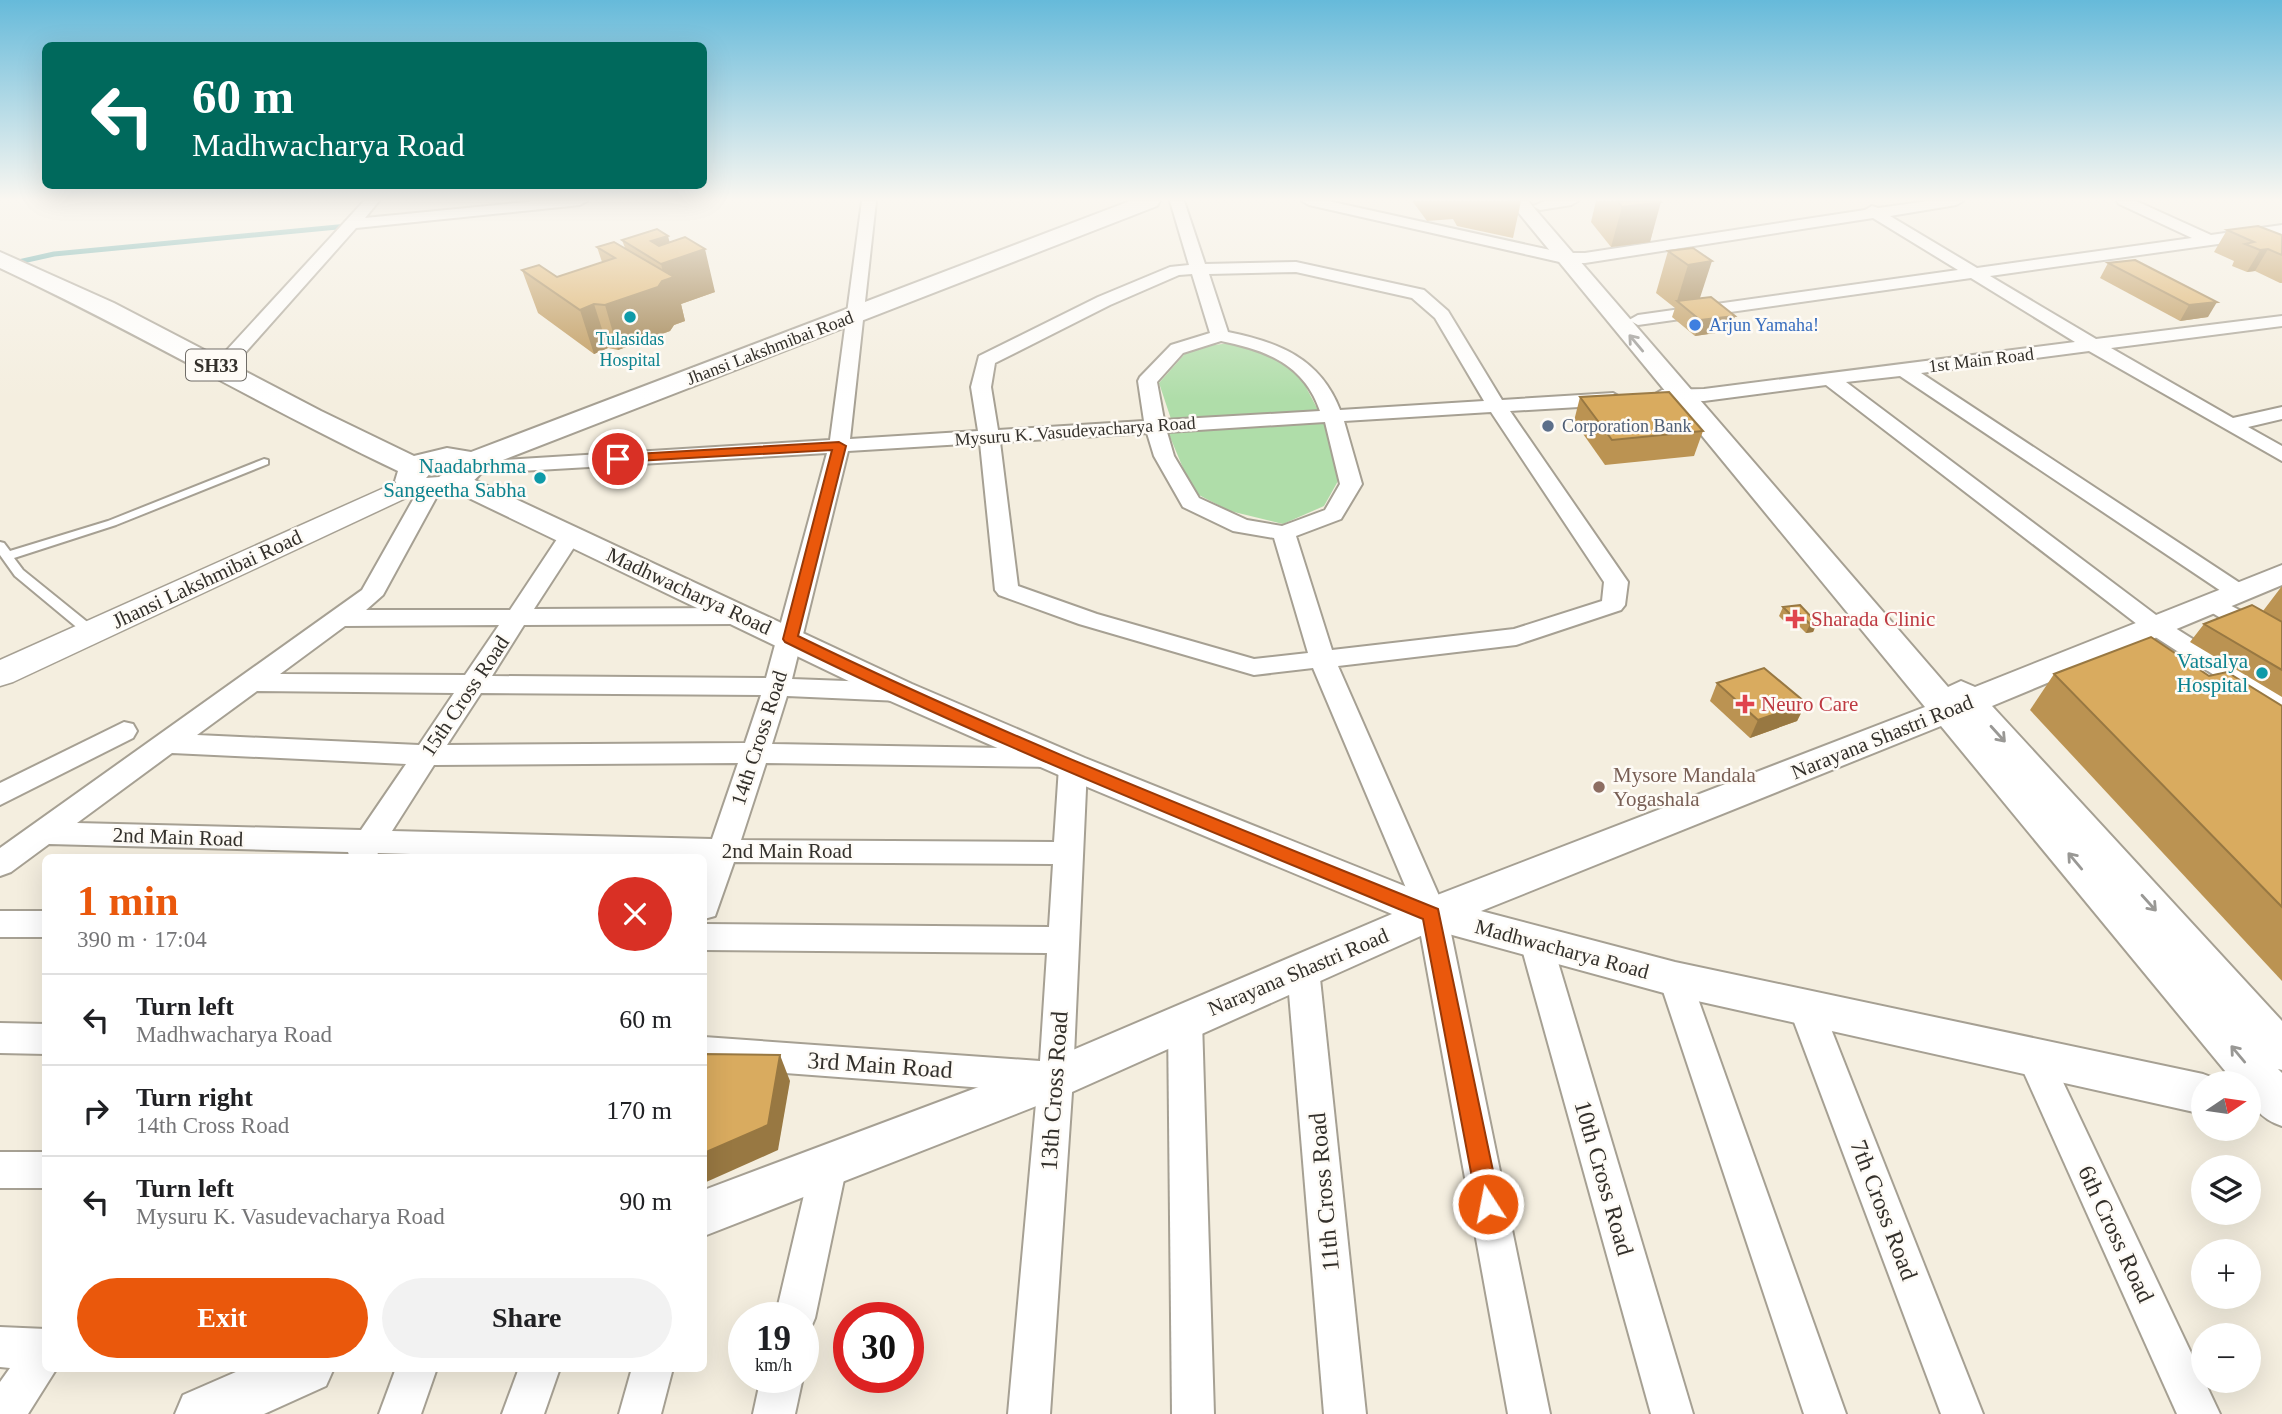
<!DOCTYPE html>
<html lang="en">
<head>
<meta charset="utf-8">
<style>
  :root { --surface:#fff; --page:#f2f2f2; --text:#202124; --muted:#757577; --line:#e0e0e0; --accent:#ea580c }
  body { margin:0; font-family:Georgia,serif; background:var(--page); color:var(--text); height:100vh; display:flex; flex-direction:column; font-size:26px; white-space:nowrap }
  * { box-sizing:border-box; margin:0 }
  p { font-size:23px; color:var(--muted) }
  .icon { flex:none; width:38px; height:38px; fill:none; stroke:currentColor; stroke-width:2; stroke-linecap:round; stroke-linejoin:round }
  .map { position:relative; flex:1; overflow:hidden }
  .sheet { position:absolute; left:42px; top:854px; width:665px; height:518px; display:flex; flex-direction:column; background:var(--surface); border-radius:10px; box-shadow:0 7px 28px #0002 }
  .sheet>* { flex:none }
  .banner { position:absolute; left:42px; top:42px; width:665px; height:147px; border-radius:10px; box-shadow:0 7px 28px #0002; background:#00695c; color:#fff; overflow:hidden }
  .needle { width:46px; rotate:77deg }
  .tools { position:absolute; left:2191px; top:1071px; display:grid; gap:14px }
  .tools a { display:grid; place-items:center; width:70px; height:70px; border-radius:50%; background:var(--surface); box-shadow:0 7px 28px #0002; font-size:35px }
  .speed { position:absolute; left:728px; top:1302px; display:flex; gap:14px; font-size:35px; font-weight:700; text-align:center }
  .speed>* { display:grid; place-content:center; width:91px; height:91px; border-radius:50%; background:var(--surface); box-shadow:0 7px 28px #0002; line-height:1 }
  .speed small { font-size:18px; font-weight:400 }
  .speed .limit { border:10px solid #d22; background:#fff; color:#111 }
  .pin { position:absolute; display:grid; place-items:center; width:60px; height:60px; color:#fff; margin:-30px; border:4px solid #fff; border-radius:50%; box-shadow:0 2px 7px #0007 }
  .me { position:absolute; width:77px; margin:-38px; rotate:349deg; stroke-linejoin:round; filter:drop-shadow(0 0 5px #0008) }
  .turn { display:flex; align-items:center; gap:24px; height:147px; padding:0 35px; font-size:32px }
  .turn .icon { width:91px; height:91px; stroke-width:2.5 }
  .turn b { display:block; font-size:49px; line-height:60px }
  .round { display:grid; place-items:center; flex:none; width:74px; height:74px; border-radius:37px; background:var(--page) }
  .summary { display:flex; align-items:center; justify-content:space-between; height:119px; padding:0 35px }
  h1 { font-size:42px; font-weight:600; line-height:52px; color:var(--accent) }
  .action { display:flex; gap:14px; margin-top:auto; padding:14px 35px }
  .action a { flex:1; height:80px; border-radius:42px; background:var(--accent); color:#fff; font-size:28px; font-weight:600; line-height:80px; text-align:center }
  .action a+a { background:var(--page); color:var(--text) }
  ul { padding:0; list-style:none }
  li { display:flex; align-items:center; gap:21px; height:91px; padding:0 35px; border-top:2px solid var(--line) }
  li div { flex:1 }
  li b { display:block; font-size:26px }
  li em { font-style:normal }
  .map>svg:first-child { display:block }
  .green { fill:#afdda9 }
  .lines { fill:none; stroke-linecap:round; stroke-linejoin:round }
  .stream { stroke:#3e9696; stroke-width:5 }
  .service-casing { stroke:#a6a093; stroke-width:4 }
  .minor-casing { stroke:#a6a093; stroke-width:4 }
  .tertiary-casing { stroke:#a6a093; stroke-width:4 }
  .secondary-casing { stroke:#a6a093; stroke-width:3 }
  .primary-casing { stroke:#a6a093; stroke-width:4 }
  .service { fill:#fff; fill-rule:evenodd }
  .minor { fill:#fff; fill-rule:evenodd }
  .tertiary { fill:#fff; fill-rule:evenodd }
  .secondary { fill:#fff; fill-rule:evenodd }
  .primary { fill:#fff; fill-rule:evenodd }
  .wall { fill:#bb9352 }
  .shaded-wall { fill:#987842 }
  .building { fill:#d9ab5f; stroke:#987842; stroke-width:2 }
  .oneway { stroke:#999895 }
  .route { fill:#ea580c; stroke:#983908; stroke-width:2 }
  .culture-dot { fill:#0f9aa8; stroke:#fefbf6; stroke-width:2.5 }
  .shop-dot { fill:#3f7fe0; stroke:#fefbf6; stroke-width:2.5 }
  .service-dot { fill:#5c6f8a; stroke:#fefbf6; stroke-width:2.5 }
  .health-dot { fill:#e0444e; stroke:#fefbf6; stroke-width:2.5 }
  .education-dot { fill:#8d6e63; stroke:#fefbf6; stroke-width:2.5 }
  .labels { text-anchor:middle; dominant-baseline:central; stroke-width:5; stroke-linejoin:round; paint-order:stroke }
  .far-shop-label { font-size:18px; fill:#366cbe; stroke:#fefbf6; text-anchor:start }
  .far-culture-label { font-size:18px; fill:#0d838f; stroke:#fefbf6 }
  .far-street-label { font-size:18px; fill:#33302b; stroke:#fefbf6 }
  .far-service-label { font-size:18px; fill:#4e5e75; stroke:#fefbf6; text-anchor:start }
  .shield { fill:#fefbf6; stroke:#706d68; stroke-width:2 }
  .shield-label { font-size:19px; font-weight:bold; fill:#33302b }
  .culture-label { font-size:21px; fill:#0d838f; stroke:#fefbf6; text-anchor:end }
  .street-label { font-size:21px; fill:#33302b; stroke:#fefbf6 }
  .health-label { font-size:21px; fill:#be3a42; stroke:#fefbf6; text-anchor:start }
  .education-label { font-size:21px; fill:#785e54; stroke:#fefbf6; text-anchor:start }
  .near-street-label { font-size:24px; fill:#33302b; stroke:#fefbf6 }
</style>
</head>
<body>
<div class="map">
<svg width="2282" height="1414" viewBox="0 0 2282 1414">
  <rect width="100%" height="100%" fill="#f4eedf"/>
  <!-- green -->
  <g class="green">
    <path d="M1230,343L1281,358L1297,370L1318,410L1171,419L1159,383L1190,348Z"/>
    <path d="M1324,422L1338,481L1324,506L1283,524L1230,511L1193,492L1168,432Z"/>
  </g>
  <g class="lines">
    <!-- stream -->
    <path class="stream" d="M0,266L54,254L348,226"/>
    <defs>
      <path id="service" d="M264,459L268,460V464L116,525L14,558L23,570L96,629L98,632L96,635H86L15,576L0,555V542L4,543L10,551L108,521Z"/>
      <g id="minor">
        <path d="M364,201H379L365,218L537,201H587L580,205L356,228L228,372H214L212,368L214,364Z"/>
        <path d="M862,201H876L850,439L978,431L971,387L979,356L1098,297L1170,267L1189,265L1170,201H1184L1205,264L1296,262L1424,290L1448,311L1502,400L1613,393L1623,399L1613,405L1510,411L1628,582L1625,605L1621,610L1516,645L1338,666L1447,914L1550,1414H1508L1417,914L1313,668L1254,675L1079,624L999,595L995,590L980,443L848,451L792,679L900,683L909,686L913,692L909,698L900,701L787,696L772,744L1054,749L1064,752L1068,759L1083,760L1087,767L1073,1078L1050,1414H1008L1037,1092L704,1067V1037L1040,1061L1047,953L704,950V924L1049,927L1053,864L734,862L715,916L704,919V858H544L378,853L375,858H350L348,852L49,844L11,872L0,876V848L362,590L423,482H439L442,487L383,595L366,610H510L563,530H579L582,535L534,609L734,608L743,611L746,616L743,621L734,624L524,625L492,676L766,678L827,453L470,474L463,472L460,468L463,464L470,462L830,440ZM1296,272L1412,298L1435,318L1484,401L1340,410C1320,358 1278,342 1228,332L1209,274ZM1192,274L1210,333L1171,345L1140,377L1138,381L1144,421L998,430L991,387L995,363L1110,305L1179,275ZM1221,341C1266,350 1304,364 1320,411L1164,420L1157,382L1183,353ZM1491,412L1604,582L1602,601L1514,629L1332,650L1296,536L1341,519L1362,484L1344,421ZM1325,422L1340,484L1325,510L1282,526L1247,520L1199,498L1174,456L1167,432ZM1147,433L1154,456L1183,507L1233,531L1274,538L1308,653L1254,659L1097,614L1018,586L1000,442ZM499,625L465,675L280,674L345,626ZM257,691L454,693L419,745L197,735ZM481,693L761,695L745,743L447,745ZM172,753L406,764L361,830L77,823ZM738,763L712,839L392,831L434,765ZM766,763L1059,767L1054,842L741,840Z"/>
        <path d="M1302,201H1328L1564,253H1585L1865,210L1872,206L1878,208L1928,201H1963L1956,205L1890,216L1977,268L2192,238L2119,204L2117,201H2136L2211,235L2282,225V235L1990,276L2096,339L2282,316V326L2111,348L2233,418L2282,407V419L2248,427L2282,446V461L2089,351L1921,373L2246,587L2250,592L2246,597L2238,599L2230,597L1900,376L1846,382L2164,621L2282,695V716L2273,713L2146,631L1826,385L1704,401L1655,400L1652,396L1662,390L1704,389L2075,342L1971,278L1638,325L1629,320L1638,315L1958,270L1873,218L1585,263H1564L1309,205Z"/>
        <path d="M1545,201H1578L1571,205L1540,210L1533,206Z"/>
        <path d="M2212,596L2282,632V651L2273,649L2204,608L2200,603L2204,598Z"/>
        <path d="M124,722L133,724L137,731L133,738L0,805V783Z"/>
        <rect x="0" y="911" width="46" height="26"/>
        <path d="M1536,929L1547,933L1552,942L1693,1414H1651L1520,942L1525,933Z"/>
        <path d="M1303,956L1314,959L1319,969L1366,1414H1324L1287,969L1292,959Z"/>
        <path d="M1675,965L1686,969L1691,979L1846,1414H1804L1659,979L1664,969Z"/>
        <path d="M1805,992L1817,996L1822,1006L1983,1414H1941L1788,1006L1793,996Z"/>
        <path d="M1185,1007L1197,1011L1202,1021L1214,1414H1172L1168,1021L1173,1011Z"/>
        <path d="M0,1023L46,1024V1054L0,1053Z"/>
        <path d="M2033,1040L2045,1044L2220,1414H2177L2016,1055L2021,1044Z"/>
        <path d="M829,1148L842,1153L847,1165L815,1318L809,1332L803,1335V1318H775L811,1165L816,1153Z"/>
        <rect x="0" y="1152" width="46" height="36"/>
        <path d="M0,1327L46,1329V1368H57L28,1414H0V1382L10,1368L0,1367Z"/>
        <path d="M396,1368H437L421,1414H379Z"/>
        <path d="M519,1368H560L544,1414H502Z"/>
        <path d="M632,1368H673L661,1414H619Z"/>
        <path d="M761,1377H803L795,1414H753Z"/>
      </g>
      <g id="tertiary">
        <path d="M1509,201H1528L1948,687L1961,681L1975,687L2282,565V585L1992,706L2282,1021V1070L2278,1069L2282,1073V1126C2261,1119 2249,1106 2249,1083H2235L1941,726L1481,911L1675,962L2203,1074L2219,1080L2220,1083H2203V1114L1675,996L1434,930L1072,1092L704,1236V1190L1040,1064L1392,914L1061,776L888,700L446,487L442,481L446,475L455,473L464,475L912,684L1085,758L1432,897L1925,707Z"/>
        <path d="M245,1368H334L326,1386L264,1414H175L183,1395Z"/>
      </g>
      <path id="secondary" d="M413,475L423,478L428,484L423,490L13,682L0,686V660Z"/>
      <path id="primary" d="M1130,201H1160L1157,206L485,467C470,495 415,511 395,481L398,471C263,407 135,331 0,268V252L114,303L321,411L414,456L447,448L471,452ZM447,466L454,467L439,477L426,478L434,469Z"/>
    </defs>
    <!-- service casing -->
    <use href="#service" class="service-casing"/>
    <!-- minor casing -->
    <use href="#minor" class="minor-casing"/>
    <!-- tertiary casing -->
    <use href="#tertiary" class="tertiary-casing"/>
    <!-- secondary casing -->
    <use href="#secondary" class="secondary-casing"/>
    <!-- primary casing -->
    <use href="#primary" class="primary-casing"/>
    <!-- service -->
    <use href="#service" class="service"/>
    <!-- minor -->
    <use href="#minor" class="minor"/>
    <!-- tertiary -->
    <use href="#tertiary" class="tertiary"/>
    <!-- secondary -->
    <use href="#secondary" class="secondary"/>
    <!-- primary -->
    <use href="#primary" class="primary"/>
  </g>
  <!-- wall -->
  <g class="wall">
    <path d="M1413,201H1521L1513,238L1457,226L1453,219L1427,221L1413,202Z"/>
    <path d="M1596,201H1660L1650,242L1611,247L1591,222Z"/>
    <path d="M2227,230L2282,235V283H2280L2255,271L2247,272L2232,266L2234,261L2214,252Z"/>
    <path d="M622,240L670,242L715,292L681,304L685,321L674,325L670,331L618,350L608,348L594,354L538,313L522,270L557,277L602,262L597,247L625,248Z"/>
    <path d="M1693,248L1700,298L1735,316L1729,331L1695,336L1672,317L1675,308L1656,293L1668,251Z"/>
    <path d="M2135,260L2208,317L2180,321L2100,278L2108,263Z"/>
    <path d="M1580,397L1703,431L1694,456L1605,465L1574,421Z"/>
    <path d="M2282,586V697L2190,642L2204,624L2263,611Z"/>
    <path d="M1800,605L1817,623L1813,632L1806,633L1795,622L1786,623L1779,616L1783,607Z"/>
    <path d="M2054,674L2209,676L2282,706V981L2030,710Z"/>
    <path d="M1717,683L1806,703L1797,721L1750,738L1710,701Z"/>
  </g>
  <!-- shaded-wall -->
  <g class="shaded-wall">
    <path d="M1661,202L1650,242L1611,247L1622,207Z"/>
    <path d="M668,236L674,259L705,249L715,292L681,304L685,321L674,325L670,331L618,350L605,305L665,280L661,264L651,241Z"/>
    <path d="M2268,249L2255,271L2247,272L2260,250Z"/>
    <path d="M1712,261L1698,304L1677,301L1688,265Z"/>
    <path d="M2217,302L2208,317L2180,321L2189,305Z"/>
    <path d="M594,304L608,348L594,354L580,310Z"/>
    <path d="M1735,316L1729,331L1695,336L1700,320Z"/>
    <path d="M1817,623L1813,632L1806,633L1810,624Z"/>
    <path d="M1806,703L1797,721L1750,738L1758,720Z"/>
    <path d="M780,1055L790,1081L778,1150L704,1183V1153Z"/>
  </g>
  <!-- building -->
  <g class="building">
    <path d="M1617,201H1660L1661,202L1622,207Z"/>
    <path d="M2258,226L2282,235V255L2268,249L2260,250L2245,244L2254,242L2227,230Z"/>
    <path d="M657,229L668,236L651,241L659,246L685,237L705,249L661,264L622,240Z"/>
    <path d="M614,242L674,277L662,281L658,287L605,305L594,304L580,310L522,270L539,265L557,277L615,258L597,247Z"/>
    <path d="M1693,248L1712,261L1688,265L1668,251Z"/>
    <path d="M2135,260L2217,302L2189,305L2108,263Z"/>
    <path d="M1711,297L1735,316L1700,320L1677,301Z"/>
    <path d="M1669,392L1703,431L1612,440L1580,397Z"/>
    <path d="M1800,605L1817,623L1810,624L1799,613L1790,614L1783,607Z"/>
    <path d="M2252,605L2282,622V670L2204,624Z"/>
    <path d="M2151,637L2209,676L2227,672L2282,706V907L2054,674Z"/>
    <path d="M1764,668L1806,703L1758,720L1717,683Z"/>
    <path d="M704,1054L780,1055L768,1125L704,1153Z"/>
  </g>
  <!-- one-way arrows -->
  <defs><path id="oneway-shaft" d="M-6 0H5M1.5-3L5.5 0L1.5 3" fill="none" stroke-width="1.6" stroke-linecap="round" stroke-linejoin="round" transform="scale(1.75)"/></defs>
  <g class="oneway">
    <use href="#oneway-shaft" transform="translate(1636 343) rotate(-130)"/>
    <use href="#oneway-shaft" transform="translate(1998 734) rotate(48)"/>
    <use href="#oneway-shaft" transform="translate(2075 861) rotate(-130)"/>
    <use href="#oneway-shaft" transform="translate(2149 903) rotate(48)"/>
    <use href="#oneway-shaft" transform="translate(2238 1054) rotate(-130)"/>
  </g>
  <!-- sky -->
  <linearGradient id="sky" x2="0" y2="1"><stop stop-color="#66bada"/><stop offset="0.5" stop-color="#faf7f1"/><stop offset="1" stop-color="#faf7f1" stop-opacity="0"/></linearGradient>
  <rect width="2282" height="399" fill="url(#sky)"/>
  <!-- route -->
  <path class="route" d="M839,442L846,446L798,636C1007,738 1224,822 1438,909L1500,1204L1496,1211L1488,1215L1480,1211L1477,1204L1423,919C1209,830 993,745 785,642L783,639L832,450L618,462L612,459L618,455Z"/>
  <!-- markers -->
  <g class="culture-dot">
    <circle cx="630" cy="317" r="7"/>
    <circle cx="540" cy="478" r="7"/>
    <circle cx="2262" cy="673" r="7"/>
  </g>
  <circle class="shop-dot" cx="1695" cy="325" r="7"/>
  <circle class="service-dot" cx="1548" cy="426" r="7"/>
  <g class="health-dot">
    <path d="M1791.5 608.5h7v7h7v7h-7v7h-7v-7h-7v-7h7z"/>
    <path d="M1741.5 693.5h7v7h7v7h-7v7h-7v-7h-7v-7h7z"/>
  </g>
  <circle class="education-dot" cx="1599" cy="787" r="7"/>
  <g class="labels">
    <!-- far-shop labels -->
    <g class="far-shop-label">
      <text x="1709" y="325">Arjun Yamaha!</text>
    </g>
    <!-- far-culture labels -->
    <g class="far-culture-label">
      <text x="630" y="339">Tulasidas<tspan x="630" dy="21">Hospital</tspan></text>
    </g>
    <!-- far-street labels -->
    <g class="far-street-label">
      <text transform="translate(770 348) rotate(-21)">Jhansi Lakshmibai Road</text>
      <text transform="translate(1981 360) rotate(-7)">1st Main Road</text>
      <text transform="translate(1075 431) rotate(-4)">Mysuru K. Vasudevacharya Road</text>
    </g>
    <!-- far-service labels -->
    <g class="far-service-label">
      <text x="1562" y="426">Corporation Bank</text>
    </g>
    <!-- shield labels -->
    <rect class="shield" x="186" y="349.5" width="60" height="31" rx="5"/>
    <g class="shield-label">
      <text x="216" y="365">SH33</text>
    </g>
    <!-- culture labels -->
    <g class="culture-label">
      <text x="526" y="466">Naadabrhma<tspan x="526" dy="24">Sangeetha Sabha</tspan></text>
      <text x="2248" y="661">Vatsalya<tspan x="2248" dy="24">Hospital</tspan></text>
    </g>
    <!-- street labels -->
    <g class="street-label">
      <text transform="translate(207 579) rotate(-25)">Jhansi Lakshmibai Road</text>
      <text transform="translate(689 591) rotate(25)">Madhwacharya Road</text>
      <text transform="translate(465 696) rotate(-56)">15th Cross Road</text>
      <text transform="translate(1882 737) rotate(-22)">Narayana Shastri Road</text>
      <text transform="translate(759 738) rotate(-72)">14th Cross Road</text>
      <text transform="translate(178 837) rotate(2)">2nd Main Road</text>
      <text x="787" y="851">2nd Main Road</text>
      <text transform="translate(1562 949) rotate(15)">Madhwacharya Road</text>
      <text transform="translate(1298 972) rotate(-23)">Narayana Shastri Road</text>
    </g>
    <!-- health labels -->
    <g class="health-label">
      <text x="1811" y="619">Sharada Clinic</text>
      <text x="1761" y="704">Neuro Care</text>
    </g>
    <!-- education labels -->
    <g class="education-label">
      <text x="1613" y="775">Mysore Mandala<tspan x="1613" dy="24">Yogashala</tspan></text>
    </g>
    <!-- near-street labels -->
    <g class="near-street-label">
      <text transform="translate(880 1065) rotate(4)">3rd Main Road</text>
      <text transform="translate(1054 1091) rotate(-86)">13th Cross Road</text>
      <text transform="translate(1604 1178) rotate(74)">10th Cross Road</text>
      <text transform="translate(1324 1192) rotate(-95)">11th Cross Road</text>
      <text transform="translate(1884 1210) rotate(69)">7th Cross Road</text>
      <text transform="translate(2116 1234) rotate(65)">6th Cross Road</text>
    </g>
  </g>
</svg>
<div class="tools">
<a><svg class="needle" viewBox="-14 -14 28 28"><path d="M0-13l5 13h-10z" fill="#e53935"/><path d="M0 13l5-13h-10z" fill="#757577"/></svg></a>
<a><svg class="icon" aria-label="layers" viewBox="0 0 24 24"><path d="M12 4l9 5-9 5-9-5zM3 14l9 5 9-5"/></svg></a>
<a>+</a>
<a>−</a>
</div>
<div class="speed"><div>19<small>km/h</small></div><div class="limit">30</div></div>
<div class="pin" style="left:618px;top:459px;background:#d93025"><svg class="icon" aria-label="arrive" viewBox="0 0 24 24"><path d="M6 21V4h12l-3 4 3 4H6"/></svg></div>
<svg class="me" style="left:1488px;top:1204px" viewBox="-20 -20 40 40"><circle r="17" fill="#ea580c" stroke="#fff" stroke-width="3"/><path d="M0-11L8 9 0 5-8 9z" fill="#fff"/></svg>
<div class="banner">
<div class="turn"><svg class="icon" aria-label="left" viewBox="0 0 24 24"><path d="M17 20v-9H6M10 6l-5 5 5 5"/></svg><div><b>60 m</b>Madhwacharya Road</div></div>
</div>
<section class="sheet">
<div class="summary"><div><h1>1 min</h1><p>390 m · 17:04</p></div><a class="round" style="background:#d93025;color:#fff"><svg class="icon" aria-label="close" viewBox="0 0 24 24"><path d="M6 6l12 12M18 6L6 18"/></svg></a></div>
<ul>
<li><svg class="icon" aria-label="left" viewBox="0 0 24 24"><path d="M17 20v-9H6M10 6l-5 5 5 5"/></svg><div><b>Turn left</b><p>Madhwacharya Road</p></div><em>60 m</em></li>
<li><svg class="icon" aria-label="right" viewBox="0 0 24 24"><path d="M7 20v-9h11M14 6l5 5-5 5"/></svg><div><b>Turn right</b><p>14th Cross Road</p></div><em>170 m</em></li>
<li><svg class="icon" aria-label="left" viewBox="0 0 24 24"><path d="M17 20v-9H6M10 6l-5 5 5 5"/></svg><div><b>Turn left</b><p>Mysuru K. Vasudevacharya Road</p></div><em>90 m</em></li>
</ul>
<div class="action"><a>Exit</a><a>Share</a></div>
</section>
</div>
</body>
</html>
